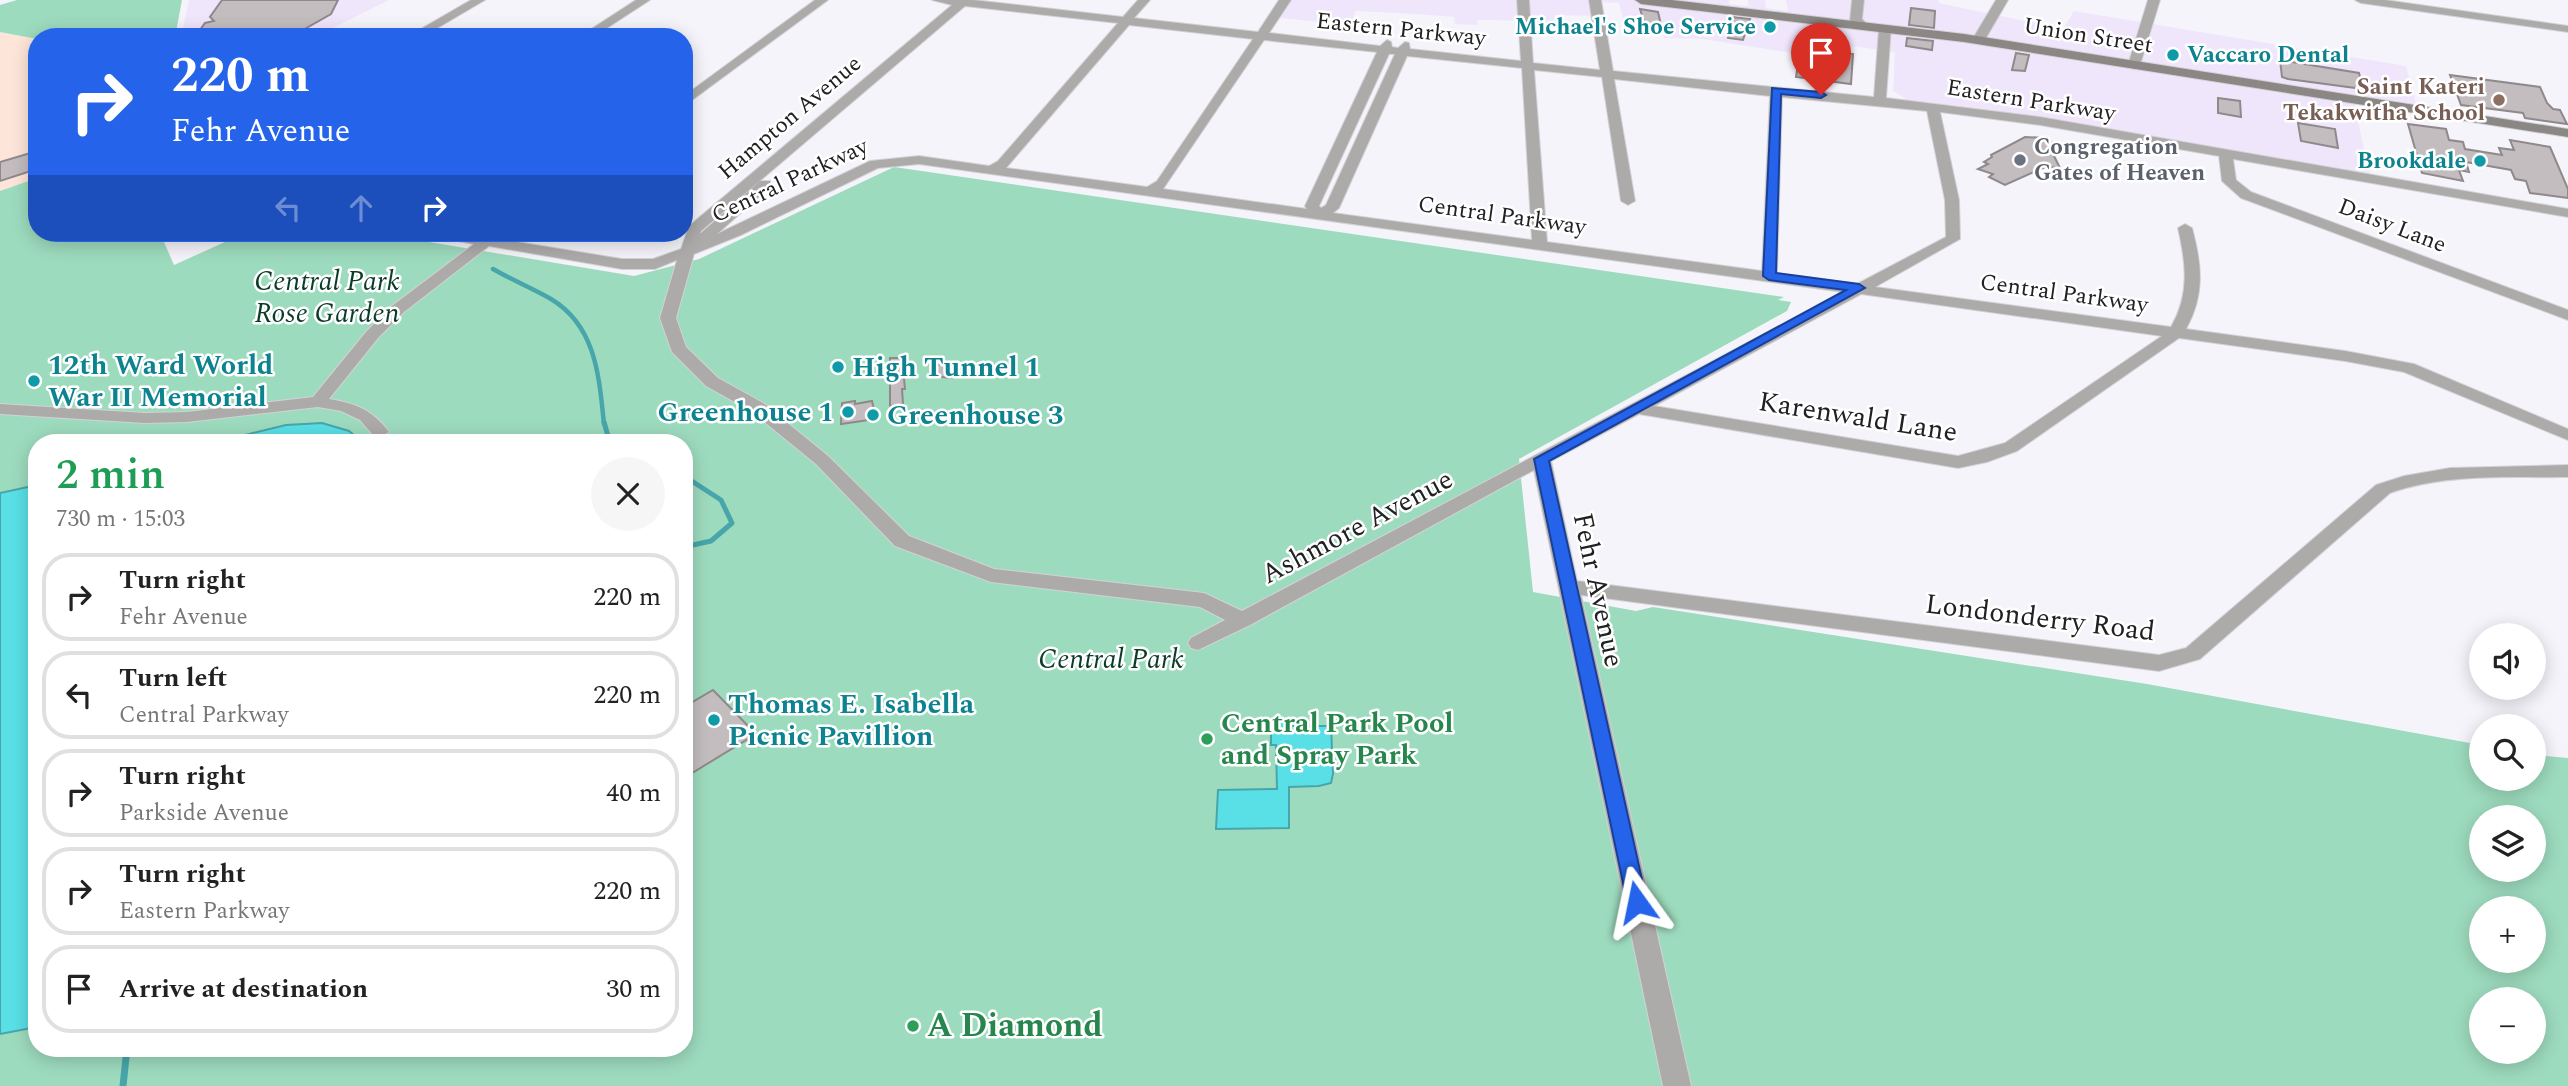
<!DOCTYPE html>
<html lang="en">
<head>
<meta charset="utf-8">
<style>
  :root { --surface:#fff; --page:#f6f6f6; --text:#222; --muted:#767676; --line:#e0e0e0 }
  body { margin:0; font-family:Spectral,serif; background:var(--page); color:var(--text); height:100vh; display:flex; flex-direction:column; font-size:26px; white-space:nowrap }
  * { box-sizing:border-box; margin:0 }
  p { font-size:23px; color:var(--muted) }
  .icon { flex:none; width:38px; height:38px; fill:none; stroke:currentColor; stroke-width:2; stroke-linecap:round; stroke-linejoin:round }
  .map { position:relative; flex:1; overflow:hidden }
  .details { position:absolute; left:28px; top:434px; width:665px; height:623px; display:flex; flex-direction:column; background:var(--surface); border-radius:28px; box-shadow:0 4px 18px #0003 }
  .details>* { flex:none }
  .hud { position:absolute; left:28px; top:28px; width:665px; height:214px; border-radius:28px; box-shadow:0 4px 18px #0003; background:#2563eb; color:#fff; overflow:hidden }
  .buttons { position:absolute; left:2469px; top:623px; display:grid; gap:14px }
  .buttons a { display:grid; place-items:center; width:77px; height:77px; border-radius:50%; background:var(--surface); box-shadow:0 4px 18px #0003; font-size:35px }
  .pin { position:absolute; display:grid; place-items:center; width:60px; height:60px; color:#fff; margin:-72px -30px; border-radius:50% 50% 50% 0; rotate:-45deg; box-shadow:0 0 7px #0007 }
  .pin .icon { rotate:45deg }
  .me { position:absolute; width:77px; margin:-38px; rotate:348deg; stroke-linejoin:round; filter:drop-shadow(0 0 5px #0008) }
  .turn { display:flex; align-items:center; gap:24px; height:147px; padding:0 28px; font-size:32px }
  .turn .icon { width:91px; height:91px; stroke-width:2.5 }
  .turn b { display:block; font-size:49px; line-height:60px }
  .lanes { display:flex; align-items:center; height:66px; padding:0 28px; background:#0003; justify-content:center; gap:35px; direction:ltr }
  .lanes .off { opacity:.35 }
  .round { display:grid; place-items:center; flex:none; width:74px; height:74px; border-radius:37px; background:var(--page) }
  .summary { display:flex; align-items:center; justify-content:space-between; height:119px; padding:0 28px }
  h1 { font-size:42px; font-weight:600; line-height:52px; color:#1e9e55 }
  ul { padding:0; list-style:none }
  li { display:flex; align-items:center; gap:21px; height:88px; margin:0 14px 10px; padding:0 14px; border:4px solid var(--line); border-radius:28px }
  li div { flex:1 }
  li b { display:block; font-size:26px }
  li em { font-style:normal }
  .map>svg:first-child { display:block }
  .commercial { fill:#f0e6fc }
  .medical { fill:#fde6d9 }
  .green { fill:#9ddbbe; fill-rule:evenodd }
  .water { fill:#59e0e6; stroke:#48a6ab; stroke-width:2 }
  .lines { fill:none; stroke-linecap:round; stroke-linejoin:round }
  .stream-far2 { stroke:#48a6ab; stroke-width:4.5 }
  .stream-far1 { stroke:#48a6ab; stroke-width:5 }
  .stream { stroke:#48a6ab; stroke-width:7 }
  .building { fill:#c3bdc0; stroke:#8f898c; stroke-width:2 }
  .minor-casing { stroke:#d3d2d7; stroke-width:2 }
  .tertiary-casing { stroke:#d3d2d7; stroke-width:2 }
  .secondary-casing { stroke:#d3d2d7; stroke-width:2 }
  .minor { fill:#adaba9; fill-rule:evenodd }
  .tertiary { fill:#adaba9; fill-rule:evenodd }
  .secondary { fill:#8b8785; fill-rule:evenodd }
  .route { fill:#2563eb; stroke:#184099; stroke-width:2 }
  .culture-dot { fill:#0f9aa8; stroke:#fff; stroke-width:2.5 }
  .education-dot { fill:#8d6e63; stroke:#fff; stroke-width:2.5 }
  .worship-dot { fill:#6b7280; stroke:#fff; stroke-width:2.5 }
  .leisure-dot { fill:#2e9e5b; stroke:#fff; stroke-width:2.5 }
  .labels { text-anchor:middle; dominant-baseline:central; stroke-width:5; stroke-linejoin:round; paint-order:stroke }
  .far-culture-label { font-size:23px; font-weight:bold; fill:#0d838f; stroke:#fff; text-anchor:end }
  .far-street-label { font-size:23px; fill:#212022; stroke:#fff }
  .far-education-label { font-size:23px; font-weight:bold; fill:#785e54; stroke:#fff; text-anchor:end }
  .far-worship-label { font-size:23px; font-weight:bold; fill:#5b616d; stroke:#fff; text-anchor:start }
  .park-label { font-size:28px; font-style:italic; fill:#0d3b2a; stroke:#fff }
  .culture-label { font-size:28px; font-weight:bold; fill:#0d838f; stroke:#fff; text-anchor:start }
  .street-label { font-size:28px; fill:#212022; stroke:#fff }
  .leisure-label { font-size:28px; font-weight:bold; fill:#27864d; stroke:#fff; text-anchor:start }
  .near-leisure-label { font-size:33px; font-weight:bold; fill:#27864d; stroke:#fff; text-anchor:start }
</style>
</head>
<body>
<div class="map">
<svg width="2568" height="1086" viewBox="0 0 2568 1086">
  <rect width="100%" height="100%" fill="#f5f4fa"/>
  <!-- commercial -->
  <g class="commercial">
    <path d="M189,0H389L315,37H181Z"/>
    <path d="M1292,0H1729V4L1748,6V0H1765L1766,8L1788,11L1786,0H1938L1939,3L2063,29L2074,11L2406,66L2416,104L2352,94L2370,176L1908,100L1893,91L1895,52L1821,42L1818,57L1702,39L1664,38L1662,30L1625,28L1619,3L1601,2L1603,16L1554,15L1557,33L1535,32L1533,21L1478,20L1477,25L1455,24L1454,17L1416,14L1356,11L1350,25L1280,18Z"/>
  </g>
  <!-- medical -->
  <path class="medical" d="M0,32L37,39V178L0,191Z"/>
  <!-- green -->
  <g class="green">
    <path d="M17,0H182L175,37H37V39L0,32V5Z"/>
    <path d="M894,167L1784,297L1778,300L1791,302L1787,311L1519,459L1533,592L1636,611L1653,607L2147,684L2481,745L2482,779H2534V755L2568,758V1086H0V191L37,178V233H160L174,265L245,233H375L634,276L699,259ZM37,443H684V1048H37ZM2482,817H2534V870H2482ZM2482,908H2534V961H2482ZM2482,999H2534V1052H2482Z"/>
  </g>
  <!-- water -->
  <g class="water">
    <path d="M322,423L349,431L363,443H212L286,425Z"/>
    <path d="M37,485V1027L0,1034V493Z"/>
    <path d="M1289,721L1290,726H1331L1333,774L1331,783L1319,786L1289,787V828L1216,829L1218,790L1277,789L1276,745H1271V722Z"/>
  </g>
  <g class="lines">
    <!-- stream-far2 -->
    <path class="stream-far2" d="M493,269C512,280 532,288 551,299C596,326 599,376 604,424"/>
    <!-- stream-far1 -->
    <g class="stream-far1">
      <path d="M604,422L610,443"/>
      <path d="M684,476L721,500L732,523L711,541L684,547"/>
    </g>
    <!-- stream -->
    <path class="stream" d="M123,1086L127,1048"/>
  </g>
  <!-- building -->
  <g class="building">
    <path d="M222,0H338L331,14L294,35L195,37L205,23L214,21L210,17Z"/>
    <path d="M1911,8L1935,11L1934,28L1909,25Z"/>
    <path d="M1640,9L1658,12L1662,29L1646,28Z"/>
    <path d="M1732,17L1750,19L1743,40L1728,38Z"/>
    <path d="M1907,38L1933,41L1932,50L1906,46Z"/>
    <path d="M1831,51L1853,54L1851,84L1796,77L1798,64L1830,68Z"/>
    <path d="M2016,53L2029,55L2025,71L2012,70Z"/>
    <path d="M2280,60L2359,73L2363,89L2288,79L2282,77Z"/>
    <path d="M2450,75L2540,87L2547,103L2553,109L2560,110L2567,124L2525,118L2523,113L2461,105Z"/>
    <path d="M2218,98L2240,101L2241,117L2218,113Z"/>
    <path d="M2298,123L2335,129L2338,148L2301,141Z"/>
    <path d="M2408,124L2446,129L2449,140L2463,142L2465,149L2502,155L2499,148L2514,150L2510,140L2550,147L2568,189V198L2530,193L2526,181L2515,179L2511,170L2466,162L2469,172L2459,170L2463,181L2422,173Z"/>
    <path d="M2025,137L2046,138L2048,142L2076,148L2054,156L2060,168L2045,167L2005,185L1989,177L1993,174L1978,169L1988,164L1984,162L1992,157L1991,155Z"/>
    <path d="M37,151V169L0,181V162Z"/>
    <path d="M890,358H902L905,389H902L903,404L890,406Z"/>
    <path d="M942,364L962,366L952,378L931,376L938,365Z"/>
    <path d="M855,401V404L872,401L876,419L841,424L842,403Z"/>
    <path d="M713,690L756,734L684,778V707Z"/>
  </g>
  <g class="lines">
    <defs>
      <g id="minor">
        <path d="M471,0H485L422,37H407Z"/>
        <path d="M636,0H650L593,37H579Z"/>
        <path d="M815,0H828L684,106V96Z"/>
        <path d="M932,0H973L1123,17L1138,0H1150L1134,18L1258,32L1279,0H1291L1269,33L1380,46L1387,40L1391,42L1392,47L1398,48L1405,42L1409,43L1410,49L1521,61L1517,0H1529L1533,63L1600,70L1589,0H1601L1613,71L1874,97L1879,28L1885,25L1891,28L1886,98L2040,117L2568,209V217L2233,159L2236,180L2251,192L2568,310V320L2241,198L2222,181L2219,156L2040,125L1940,112L1959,200L1960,239L1875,287L2171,327C2190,294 2186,264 2178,228L2185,224L2192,228C2202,265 2205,295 2186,329L2345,351L2414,364L2568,429V440L2404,372L2345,361L2179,338L2017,451L1987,462L1958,468L1639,414L1551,461L1577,581L2159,655L2186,648L2376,485L2404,476L2450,468L2568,465V477C2508,478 2447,473 2390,493L2200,659L2159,671L1581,595L1691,1086H1663L1534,470L1250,625L1198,650L1191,648L1188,643L1191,638L1225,620L1200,607L991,582L895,546L816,464L751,411L706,386L672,352L660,318L677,260L655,269H622L489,246L404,312L378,338L329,399C355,403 373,410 389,432L380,437L374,436L360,420L341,411L318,407L187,422L145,423L0,414V404L145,413L187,412L313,397L366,332L392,306L474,244L437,237L430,233H462L484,236L491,233L497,234L498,239L622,259H653L681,249L689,226L952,5ZM965,6L1118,23L998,161L989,166L919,156L870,161L717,234L770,187V181H760L700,234L701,231ZM1129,25L1253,39L1157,181L1147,187L1006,168ZM1264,40L1377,52L1305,206L1307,209L1163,189ZM1389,54H1395L1326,205L1321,208L1319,206ZM1407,56L1522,68L1532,240L1333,213L1339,208ZM1534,70L1602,77L1621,201L1628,205L1635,201L1614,79L1770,96L1762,271L1547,242ZM1782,97L1927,111L1945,200L1946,237L1857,284L1777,273ZM919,164L1843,292L1242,611L1204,593L994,569L909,536L828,456L763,403L718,378L686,347L676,318L694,254L741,235L878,168ZM1861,294L2162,336L2005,443L1958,456L1654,406Z"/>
        <path d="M1852,0H1864L1862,19L1867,24L1865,26H1857L1850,20Z"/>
        <path d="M2148,0H2160L2140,65L2134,69L2128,65Z"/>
        <path d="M2355,0H2385L2568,26V32L2361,3Z"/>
      </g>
      <path id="tertiary" d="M1996,0H2008L1983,43H1973L1972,40Z"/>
      <path id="secondary" d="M1635,0H1672L1964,34L2568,129V137L1964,42L1641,4Z"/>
    </defs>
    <!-- minor casing -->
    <use href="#minor" class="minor-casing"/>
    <!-- tertiary casing -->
    <use href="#tertiary" class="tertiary-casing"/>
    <!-- secondary casing -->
    <use href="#secondary" class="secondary-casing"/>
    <!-- minor -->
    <use href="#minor" class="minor"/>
    <!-- tertiary -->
    <use href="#tertiary" class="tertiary"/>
    <!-- secondary -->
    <use href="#secondary" class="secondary"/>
  </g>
  <!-- route -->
  <path class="route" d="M1772,88L1821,92L1826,95L1821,98L1781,94L1776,273L1859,284L1865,288L1549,461L1647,902L1644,908L1637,911L1630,908L1627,902L1534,459L1846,290L1769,280L1763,276Z"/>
  <!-- markers -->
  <g class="culture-dot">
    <circle cx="1770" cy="27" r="7"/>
    <circle cx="2173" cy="55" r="7"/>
    <circle cx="2480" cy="161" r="7"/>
    <circle cx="838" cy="367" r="7"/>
    <circle cx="34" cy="381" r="7"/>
    <circle cx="848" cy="412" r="7"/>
    <circle cx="873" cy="415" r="7"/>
    <circle cx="714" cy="720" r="7"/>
  </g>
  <circle class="education-dot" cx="2499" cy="100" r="7"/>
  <circle class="worship-dot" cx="2020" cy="160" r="7"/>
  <g class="leisure-dot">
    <circle cx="1207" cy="739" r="7"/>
    <circle cx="913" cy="1026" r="7"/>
  </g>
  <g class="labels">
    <!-- far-culture labels -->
    <g class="far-culture-label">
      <text x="1756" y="27">Michael's Shoe Service</text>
      <text x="2187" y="55" text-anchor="start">Vaccaro Dental</text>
      <text x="2466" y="161">Brookdale</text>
    </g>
    <!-- far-street labels -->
    <g class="far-street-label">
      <text transform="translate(1401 30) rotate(6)">Eastern Parkway</text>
      <text transform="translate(2088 36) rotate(9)">Union Street</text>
      <text transform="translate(2031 101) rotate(9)">Eastern Parkway</text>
      <text transform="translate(790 118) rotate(-40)">Hampton Avenue</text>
      <text transform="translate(790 181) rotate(-25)">Central Parkway</text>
      <text transform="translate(1502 216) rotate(8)">Central Parkway</text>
      <text transform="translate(2392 226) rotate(21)">Daisy Lane</text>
      <text transform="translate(2064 294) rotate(8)">Central Parkway</text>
    </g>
    <!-- far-education labels -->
    <g class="far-education-label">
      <text x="2485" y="87">Saint Kateri<tspan x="2485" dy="26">Tekakwitha School</tspan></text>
    </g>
    <!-- far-worship labels -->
    <g class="far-worship-label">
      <text x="2034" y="147">Congregation<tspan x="2034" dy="26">Gates of Heaven</tspan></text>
    </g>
    <!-- park labels -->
    <g class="park-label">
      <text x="327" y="281">Central Park<tspan x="327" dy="32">Rose Garden</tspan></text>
      <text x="1111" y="659">Central Park</text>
    </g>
    <!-- culture labels -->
    <g class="culture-label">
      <text x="48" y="365">12th Ward World<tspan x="48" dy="32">War II Memorial</tspan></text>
      <text x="852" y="367">High Tunnel 1</text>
      <text x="834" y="412" text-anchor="end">Greenhouse 1</text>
      <text x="887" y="415">Greenhouse 3</text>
      <text x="728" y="704">Thomas E. Isabella<tspan x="728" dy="32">Picnic Pavillion</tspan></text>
    </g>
    <!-- street labels -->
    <g class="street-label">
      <text transform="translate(1858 417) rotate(9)">Karenwald Lane</text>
      <text transform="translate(1357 527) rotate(-28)">Ashmore Avenue</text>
      <text transform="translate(1598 590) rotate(78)">Fehr Avenue</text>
      <text transform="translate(2040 618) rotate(7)">Londonderry Road</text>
    </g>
    <!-- leisure labels -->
    <g class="leisure-label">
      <text x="1221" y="723">Central Park Pool<tspan x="1221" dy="32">and Spray Park</tspan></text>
    </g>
    <!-- near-leisure labels -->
    <g class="near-leisure-label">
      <text x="927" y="1026">A Diamond</text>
    </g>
  </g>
</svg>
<div class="buttons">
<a><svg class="icon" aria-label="sound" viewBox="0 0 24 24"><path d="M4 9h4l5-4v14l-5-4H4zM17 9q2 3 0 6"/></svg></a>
<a><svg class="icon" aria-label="search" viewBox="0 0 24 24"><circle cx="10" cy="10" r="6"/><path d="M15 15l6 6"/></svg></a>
<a><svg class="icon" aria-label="layers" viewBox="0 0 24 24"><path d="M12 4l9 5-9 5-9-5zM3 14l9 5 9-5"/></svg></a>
<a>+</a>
<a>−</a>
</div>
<div class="pin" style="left:1821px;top:95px;background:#d93025"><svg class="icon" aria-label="arrive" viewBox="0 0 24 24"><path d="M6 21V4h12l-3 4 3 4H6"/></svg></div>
<svg class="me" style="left:1637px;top:902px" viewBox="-20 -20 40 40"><path d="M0-17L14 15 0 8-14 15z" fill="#2563eb" stroke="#fff" stroke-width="4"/></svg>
<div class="hud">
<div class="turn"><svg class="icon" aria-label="right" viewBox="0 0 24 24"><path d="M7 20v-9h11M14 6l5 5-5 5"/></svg><div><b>220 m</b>Fehr Avenue</div></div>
<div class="lanes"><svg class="icon off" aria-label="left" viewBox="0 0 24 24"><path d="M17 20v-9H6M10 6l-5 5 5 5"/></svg><svg class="icon off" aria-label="ahead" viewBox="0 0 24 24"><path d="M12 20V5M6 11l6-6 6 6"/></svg><svg class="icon" aria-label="right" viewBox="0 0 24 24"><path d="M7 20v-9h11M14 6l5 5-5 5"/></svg></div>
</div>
<section class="details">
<div class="summary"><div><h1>2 min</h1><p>730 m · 15:03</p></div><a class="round"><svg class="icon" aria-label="close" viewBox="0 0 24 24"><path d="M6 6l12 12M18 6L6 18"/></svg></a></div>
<ul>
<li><svg class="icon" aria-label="right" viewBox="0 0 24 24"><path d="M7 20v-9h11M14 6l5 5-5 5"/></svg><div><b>Turn right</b><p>Fehr Avenue</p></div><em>220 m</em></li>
<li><svg class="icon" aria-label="left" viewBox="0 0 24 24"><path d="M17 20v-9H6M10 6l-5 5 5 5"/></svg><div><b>Turn left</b><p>Central Parkway</p></div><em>220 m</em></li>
<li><svg class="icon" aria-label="right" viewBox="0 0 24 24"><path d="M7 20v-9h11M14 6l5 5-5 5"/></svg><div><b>Turn right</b><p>Parkside Avenue</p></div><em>40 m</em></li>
<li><svg class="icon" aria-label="right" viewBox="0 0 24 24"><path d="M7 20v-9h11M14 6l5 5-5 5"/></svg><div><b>Turn right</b><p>Eastern Parkway</p></div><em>220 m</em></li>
<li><svg class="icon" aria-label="arrive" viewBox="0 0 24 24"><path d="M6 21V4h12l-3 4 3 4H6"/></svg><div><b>Arrive at destination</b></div><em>30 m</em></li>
</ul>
</section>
</div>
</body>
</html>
